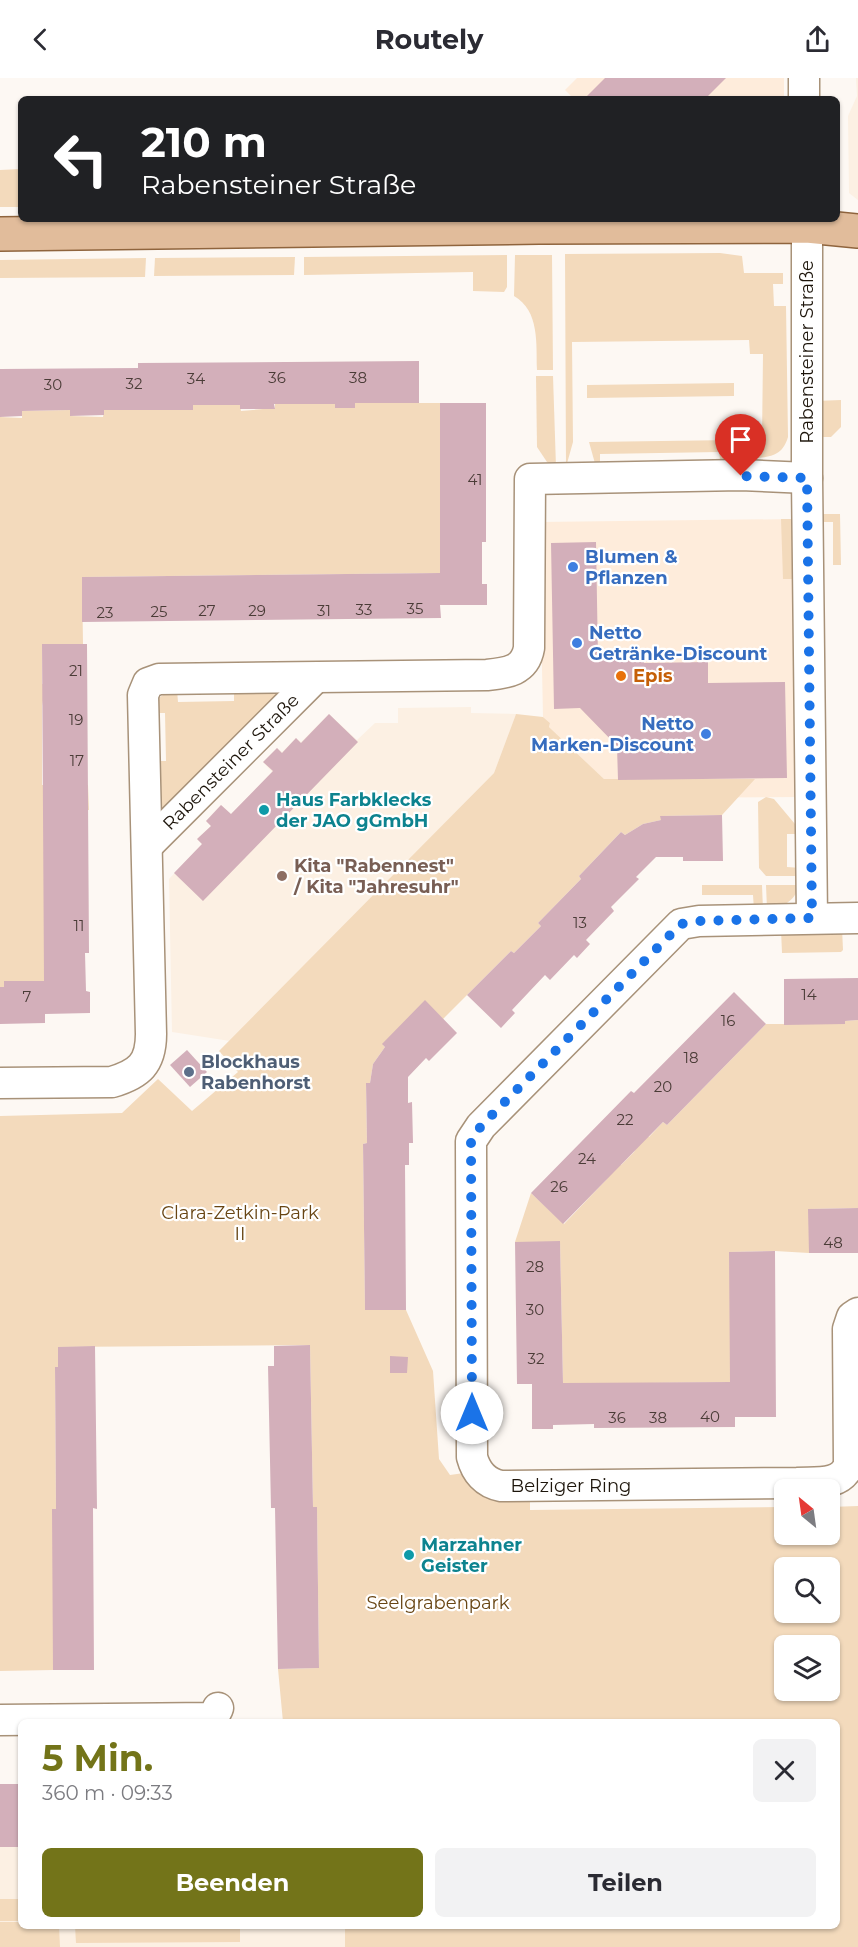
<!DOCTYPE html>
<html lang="de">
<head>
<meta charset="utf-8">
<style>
  :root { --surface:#fff; --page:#f2f2f3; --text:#2b2b33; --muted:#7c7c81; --accent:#737419 }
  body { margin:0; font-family:Montserrat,sans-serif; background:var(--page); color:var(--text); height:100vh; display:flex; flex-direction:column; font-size:22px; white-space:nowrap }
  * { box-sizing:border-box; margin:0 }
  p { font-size:20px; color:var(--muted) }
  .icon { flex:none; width:33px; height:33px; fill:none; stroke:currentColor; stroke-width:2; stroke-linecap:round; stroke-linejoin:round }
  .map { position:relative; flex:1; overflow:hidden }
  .side { position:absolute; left:18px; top:1641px; width:822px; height:210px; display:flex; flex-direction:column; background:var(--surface); border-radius:9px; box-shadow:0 2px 4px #0004 }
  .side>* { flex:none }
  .banner { position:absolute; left:18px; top:18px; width:822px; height:126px; border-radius:9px; box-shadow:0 2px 4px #0004; background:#202124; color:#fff; overflow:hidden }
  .needle { width:39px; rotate:331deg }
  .tools { position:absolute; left:774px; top:1401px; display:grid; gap:12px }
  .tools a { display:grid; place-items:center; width:66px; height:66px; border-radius:9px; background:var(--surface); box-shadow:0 2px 4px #0004; font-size:30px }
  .pin { position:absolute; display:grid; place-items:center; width:51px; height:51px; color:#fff; margin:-62px -26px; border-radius:50% 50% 50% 0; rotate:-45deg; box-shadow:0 0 6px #0007 }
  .pin .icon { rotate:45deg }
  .me { position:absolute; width:66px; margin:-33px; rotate:0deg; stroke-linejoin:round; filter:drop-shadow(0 0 4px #0008) }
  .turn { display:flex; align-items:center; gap:21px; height:126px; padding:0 24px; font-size:27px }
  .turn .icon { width:78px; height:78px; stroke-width:2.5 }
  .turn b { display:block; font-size:42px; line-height:51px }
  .round { display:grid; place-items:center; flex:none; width:63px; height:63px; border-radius:9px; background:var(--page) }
  .summary { display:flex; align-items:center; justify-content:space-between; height:102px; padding:0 24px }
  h1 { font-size:36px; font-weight:700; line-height:45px; color:var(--accent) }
  .cta { display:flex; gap:12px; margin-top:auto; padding:12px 24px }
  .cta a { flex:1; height:69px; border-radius:9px; background:var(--accent); color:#fff; font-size:24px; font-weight:700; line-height:69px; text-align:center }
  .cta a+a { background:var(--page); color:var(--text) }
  header { display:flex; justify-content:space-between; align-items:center; height:78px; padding:0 24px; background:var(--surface); font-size:27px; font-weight:700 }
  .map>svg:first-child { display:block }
  .commercial { fill:#feecdb }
  .built { fill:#fcf0e3 }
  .green { fill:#f3dabc; fill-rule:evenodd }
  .building { fill:#d3afba }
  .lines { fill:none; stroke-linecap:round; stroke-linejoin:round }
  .minor-casing { stroke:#a89279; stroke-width:33 }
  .major-casing { stroke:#8f643d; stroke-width:36 }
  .minor { stroke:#fff; stroke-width:30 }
  .major { stroke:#e1bc9b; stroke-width:33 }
  .route { stroke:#1a73e8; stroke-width:10; stroke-dasharray:0 18 }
  .shop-dot { fill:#3f7fe0; stroke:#fff; stroke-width:2 }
  .food-dot { fill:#e8710a; stroke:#fff; stroke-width:2 }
  .culture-dot { fill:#0f9aa8; stroke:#fff; stroke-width:2 }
  .education-dot { fill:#8d6e63; stroke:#fff; stroke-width:2 }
  .service-dot { fill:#5c6f8a; stroke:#fff; stroke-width:2 }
  .labels { text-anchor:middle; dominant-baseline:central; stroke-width:4.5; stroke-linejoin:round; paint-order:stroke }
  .number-label { font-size:15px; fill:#4a3c37 }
  .street-label { font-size:18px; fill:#1d150b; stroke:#fff }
  .shop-label { font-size:18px; font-weight:bold; fill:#366cbe; stroke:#fff; text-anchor:start }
  .food-label { font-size:18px; font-weight:bold; fill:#c56008; stroke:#fff; text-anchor:start }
  .culture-label { font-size:18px; font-weight:bold; fill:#0d838f; stroke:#fff; text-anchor:start }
  .education-label { font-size:18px; font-weight:bold; fill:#785e54; stroke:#fff; text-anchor:start }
  .service-label { font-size:18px; font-weight:bold; fill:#4e5e75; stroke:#fff; text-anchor:start }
  .park-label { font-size:18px; fill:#684513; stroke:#fff }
</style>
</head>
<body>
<header><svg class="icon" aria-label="back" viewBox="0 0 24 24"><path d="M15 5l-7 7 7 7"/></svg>Routely<svg class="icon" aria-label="share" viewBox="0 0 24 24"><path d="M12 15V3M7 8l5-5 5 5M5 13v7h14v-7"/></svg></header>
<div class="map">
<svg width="858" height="1869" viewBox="0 0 858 1869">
  <rect width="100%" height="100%" fill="#fdf8f3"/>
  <!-- commercial -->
  <g class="commercial">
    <path d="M577,0H784V21H574L565,12Z"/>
    <path d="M796,441L799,719L631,720L627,723L549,649L550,645L543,639L539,444Z"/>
  </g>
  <!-- built -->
  <g class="built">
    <path d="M856,0H858V122L849,115L848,38L857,18Z"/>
    <path d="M471,629V635L516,636L494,695L230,963L172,954L169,801L202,766L197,761L211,748L206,743L221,727L231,736L272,694L263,684L277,670L282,674L296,660L301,664L329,636L357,662L375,645H398V630Z"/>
    <path d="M0,1706H21V1848H345V1869H0Z"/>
  </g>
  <!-- green -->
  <g class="green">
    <path d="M21,91V129H0V92Z"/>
    <path d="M720,175L742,178L744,195H783V206H773L774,228H786L788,359C783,376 773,379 756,380L750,362L762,361L763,276H750L749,262L572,264L573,364L566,389L565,176Z"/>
    <path d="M507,177V209L504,214L473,213V194L304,197V179Z"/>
    <path d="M515,177H552L553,292H537C536,266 540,233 514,218Z"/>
    <path d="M295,179L294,197L154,198L155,180Z"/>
    <path d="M146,180L145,199L0,200V182Z"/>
    <path d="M536,298H553L556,389L547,384L537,369Z"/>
    <path d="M734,305V318L587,320V307Z"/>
    <path d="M841,322V349L831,359H816L815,323Z"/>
    <path d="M355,325H440V495L82,499L83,566H42V606H46L42,628V707H88L89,732H44L45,903H4V909H0V339L22,340V333L70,332V338L103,339L104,332H192L193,327H240L241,333L275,330V326H335V330H354Z"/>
    <path d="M734,362L726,388H721L719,374L600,376V389H596L589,364Z"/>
    <path d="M817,436H840L841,487H833V444H817Z"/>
    <path d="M781,441H796L797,501H783Z"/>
    <path d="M276,609L282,620L159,745L152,683H166L165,635H151C155,621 163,614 177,612L178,624L234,623V610Z"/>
    <path d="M516,636L543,639L550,645L549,649L604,701H755L722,737L661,738V742L643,746L625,757L621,754L579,798L581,801L538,845L541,848L514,875L511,873L443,941L425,923L383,967L385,969L373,986L370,1005H366L367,1065L363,1066L365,1232H406L433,1293L439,1381L450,1397L464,1395L530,1419V1432L784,1429V1456H830V1429L858,1428V1869H345V1848H837V1644H283L278,1591L319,1590L317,1430L313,1429L310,1267L58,1269V1289L55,1290L56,1431L53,1592L0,1593V1038L122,1035L158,1001L192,1033L238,994L219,973L494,695ZM784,1490H830V1534H784ZM784,1568H830V1612H784Z"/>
    <path d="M766,719L774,721L800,752V756H787V789L801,790V798H766L759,790L758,724Z"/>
    <path d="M702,807H762L763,832H754L753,817H702Z"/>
    <path d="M766,807H800C793,825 784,828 767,831Z"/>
    <path d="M842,850L843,872L841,874L782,875L781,852Z"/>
    <path d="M858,942V1130L809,1131V1175L775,1173L729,1174L735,1304L563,1306L560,1164H515L531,1115L564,1146L606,1102L618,1084L621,1087L634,1074L645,1056L649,1059L663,1044L667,1047L766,946H844L845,943Z"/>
    <rect x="0" y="1821" width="21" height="22"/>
    <path d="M0,1844H21V1848H59L60,1869H0Z"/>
    <path d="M75,1848H240V1864L76,1865Z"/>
  </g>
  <!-- building -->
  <g class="building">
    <path d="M605,0H726L705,21H584Z"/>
    <path d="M419,283V325H355V330H335V326H274L275,331H240V327H193V332H104V337L70,338V332L22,333V338L0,339V291L138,290V285Z"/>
    <path d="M440,325H486V464H482V506H487V527H440L441,540L82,544V499L440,495Z"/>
    <path d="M596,464L598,581L645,580L644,585L708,584V605L785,604L787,700L618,702L617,668L580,630L554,631L551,465Z"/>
    <path d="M42,566H87L89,875H85L86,913L90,914V935L45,936V945L0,946V909H4V903H44Z"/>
    <path d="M329,636L358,664L203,823L174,795L202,766L197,761L211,748L206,743L221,727L231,736L273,693L263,684L277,670L282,675L296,660L301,665Z"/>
    <path d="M722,737L723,783H683V779H656L636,799L639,801L611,829L614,833L586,862L590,866L577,880L574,877L550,902L545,897L512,932L515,935L501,950L467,917L511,873L514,875L541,848L538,845L581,801L579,798L621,754L625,757L643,746L661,742L660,738Z"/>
    <path d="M858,900V942L845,943V946L784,947V901Z"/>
    <path d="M734,914L766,946L667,1047L663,1044L563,1146L531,1115L631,1013L634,1015Z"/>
    <path d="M425,922L457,955L429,983L426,980L408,999V1025L412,1024L413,1065H409V1087H405L406,1232H365L363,1066L367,1065L366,1005H370L373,986L385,969L382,966Z"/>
    <path d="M187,972L207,994L190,1009L170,987Z"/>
    <path d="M858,1130V1175H809L808,1131Z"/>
    <path d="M560,1163L563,1305L730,1304L729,1174L775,1173L776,1339H735V1349L594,1350V1346L553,1347V1351H532V1306H517L515,1164Z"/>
    <path d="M310,1267L313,1429H317L319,1590L278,1591L275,1430H271L268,1288H274V1268Z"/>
    <path d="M95,1268L97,1431L93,1430L94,1592H53L52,1431H56L55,1289H58V1269Z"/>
    <path d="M390,1278L408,1279L407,1295H390Z"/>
    <rect x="0" y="1706" width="21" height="63"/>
  </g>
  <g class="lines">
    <defs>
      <g id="minor">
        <path d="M804,0V21"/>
        <path d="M807,141V400L812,840"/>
        <path d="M147,768L315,600"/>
        <path d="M858,840L699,843L681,846L481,1048L471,1063L472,1379C476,1394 485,1405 501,1408L797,1405C817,1404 841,1408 849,1387L848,1251L852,1239L858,1235"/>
        <path d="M0,1005L112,1004C139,996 151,986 151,956L143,617L148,605L159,601L487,597C507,595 525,593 529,570L530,401L741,397L807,400"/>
        <path d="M0,1642L213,1640L218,1630"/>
      </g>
      <path id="major" d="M0,156L539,149L807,148L858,153"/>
    </defs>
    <!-- minor casing -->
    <use href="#minor" class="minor-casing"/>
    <!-- major casing -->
    <use href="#major" class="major-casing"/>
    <!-- minor -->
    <use href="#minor" class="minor"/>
    <!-- major -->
    <use href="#major" class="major"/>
  </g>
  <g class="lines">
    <!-- route -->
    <path class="route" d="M472,1335L471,1063L481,1048L681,846L699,843L812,840L807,400L741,398"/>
  </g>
  <!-- markers -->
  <g class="shop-dot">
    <circle cx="573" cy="489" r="6"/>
    <circle cx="577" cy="565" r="6"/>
    <circle cx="706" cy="656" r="6"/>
  </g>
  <circle class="food-dot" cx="621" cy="598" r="6"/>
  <g class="culture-dot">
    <circle cx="264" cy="732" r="6"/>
    <circle cx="409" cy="1477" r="6"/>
  </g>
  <circle class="education-dot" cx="282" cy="798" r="6"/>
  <circle class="service-dot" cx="189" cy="994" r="6"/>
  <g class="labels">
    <!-- number labels -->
    <g class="number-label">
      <text x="277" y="299">36</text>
      <text x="358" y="299">38</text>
      <text x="196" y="300">34</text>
      <text x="134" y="305">32</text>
      <text x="53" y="306">30</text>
      <text x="475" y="401">41</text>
      <text x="415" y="530">35</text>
      <text x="364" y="531">33</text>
      <text x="207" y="532">27</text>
      <text x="257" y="532">29</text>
      <text x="324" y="532">31</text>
      <text x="159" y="533">25</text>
      <text x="105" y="534">23</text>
      <text x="76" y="592">21</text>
      <text x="76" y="641">19</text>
      <text x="77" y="682">17</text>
      <text x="580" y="844">13</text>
      <text x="79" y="847">11</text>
      <text x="809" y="916">14</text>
      <text x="27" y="918">7</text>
      <text x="728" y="942">16</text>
      <text x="691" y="979">18</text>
      <text x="663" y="1008">20</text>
      <text x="625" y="1041">22</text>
      <text x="587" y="1080">24</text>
      <text x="559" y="1108">26</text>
      <text x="833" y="1164">48</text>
      <text x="535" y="1188">28</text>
      <text x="535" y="1231">30</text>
      <text x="536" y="1280">32</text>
      <text x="710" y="1338">40</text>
      <text x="617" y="1339">36</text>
      <text x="658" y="1339">38</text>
    </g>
    <!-- street labels -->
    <g class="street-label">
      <text transform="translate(807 274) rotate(-90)">Rabensteiner Straße</text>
      <text transform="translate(231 684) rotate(-45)">Rabensteiner Straße</text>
      <text x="571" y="1408">Belziger Ring</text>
    </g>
    <!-- shop labels -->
    <g class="shop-label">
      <text x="585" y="479">Blumen &amp;<tspan x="585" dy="21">Pflanzen</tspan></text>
      <text x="589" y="555">Netto<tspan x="589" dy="21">Getränke-Discount</tspan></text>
      <text x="694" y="646" text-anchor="end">Netto<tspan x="694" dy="21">Marken-Discount</tspan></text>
    </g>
    <!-- food labels -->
    <g class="food-label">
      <text x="633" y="598">Epis</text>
    </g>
    <!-- culture labels -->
    <g class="culture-label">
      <text x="276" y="722">Haus Farbklecks<tspan x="276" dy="21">der JAO gGmbH</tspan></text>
      <text x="421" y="1467">Marzahner<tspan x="421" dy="21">Geister</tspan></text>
    </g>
    <!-- education labels -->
    <g class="education-label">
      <text x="294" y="788">Kita "Rabennest"<tspan x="294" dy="21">/ Kita "Jahresuhr"</tspan></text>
    </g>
    <!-- service labels -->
    <g class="service-label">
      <text x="201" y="984">Blockhaus<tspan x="201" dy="21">Rabenhorst</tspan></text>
    </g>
    <!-- park labels -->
    <g class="park-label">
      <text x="240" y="1135">Clara-Zetkin-Park<tspan x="240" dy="21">II</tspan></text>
      <text x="438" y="1525">Seelgrabenpark</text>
    </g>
  </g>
</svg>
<div class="tools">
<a><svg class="needle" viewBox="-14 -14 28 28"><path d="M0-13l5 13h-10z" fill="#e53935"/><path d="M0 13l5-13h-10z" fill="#7c7c81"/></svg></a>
<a><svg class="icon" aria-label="search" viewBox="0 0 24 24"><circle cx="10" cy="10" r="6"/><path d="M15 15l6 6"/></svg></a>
<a><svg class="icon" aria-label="layers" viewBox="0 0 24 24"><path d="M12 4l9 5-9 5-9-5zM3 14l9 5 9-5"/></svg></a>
</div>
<div class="pin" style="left:741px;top:398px;background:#d93025"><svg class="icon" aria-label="arrive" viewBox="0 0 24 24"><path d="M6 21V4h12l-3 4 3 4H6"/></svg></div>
<svg class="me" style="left:472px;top:1335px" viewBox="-20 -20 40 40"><circle r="19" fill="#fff"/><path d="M0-13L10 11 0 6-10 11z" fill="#1a73e8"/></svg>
<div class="banner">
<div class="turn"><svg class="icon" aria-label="left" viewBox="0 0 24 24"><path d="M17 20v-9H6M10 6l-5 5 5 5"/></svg><div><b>210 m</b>Rabensteiner Straße</div></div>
</div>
<section class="side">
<div class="summary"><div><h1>5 Min.</h1><p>360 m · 09:33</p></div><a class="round"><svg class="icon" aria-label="close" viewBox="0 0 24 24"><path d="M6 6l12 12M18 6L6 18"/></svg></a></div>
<div class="cta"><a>Beenden</a><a>Teilen</a></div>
</section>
</div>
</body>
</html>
